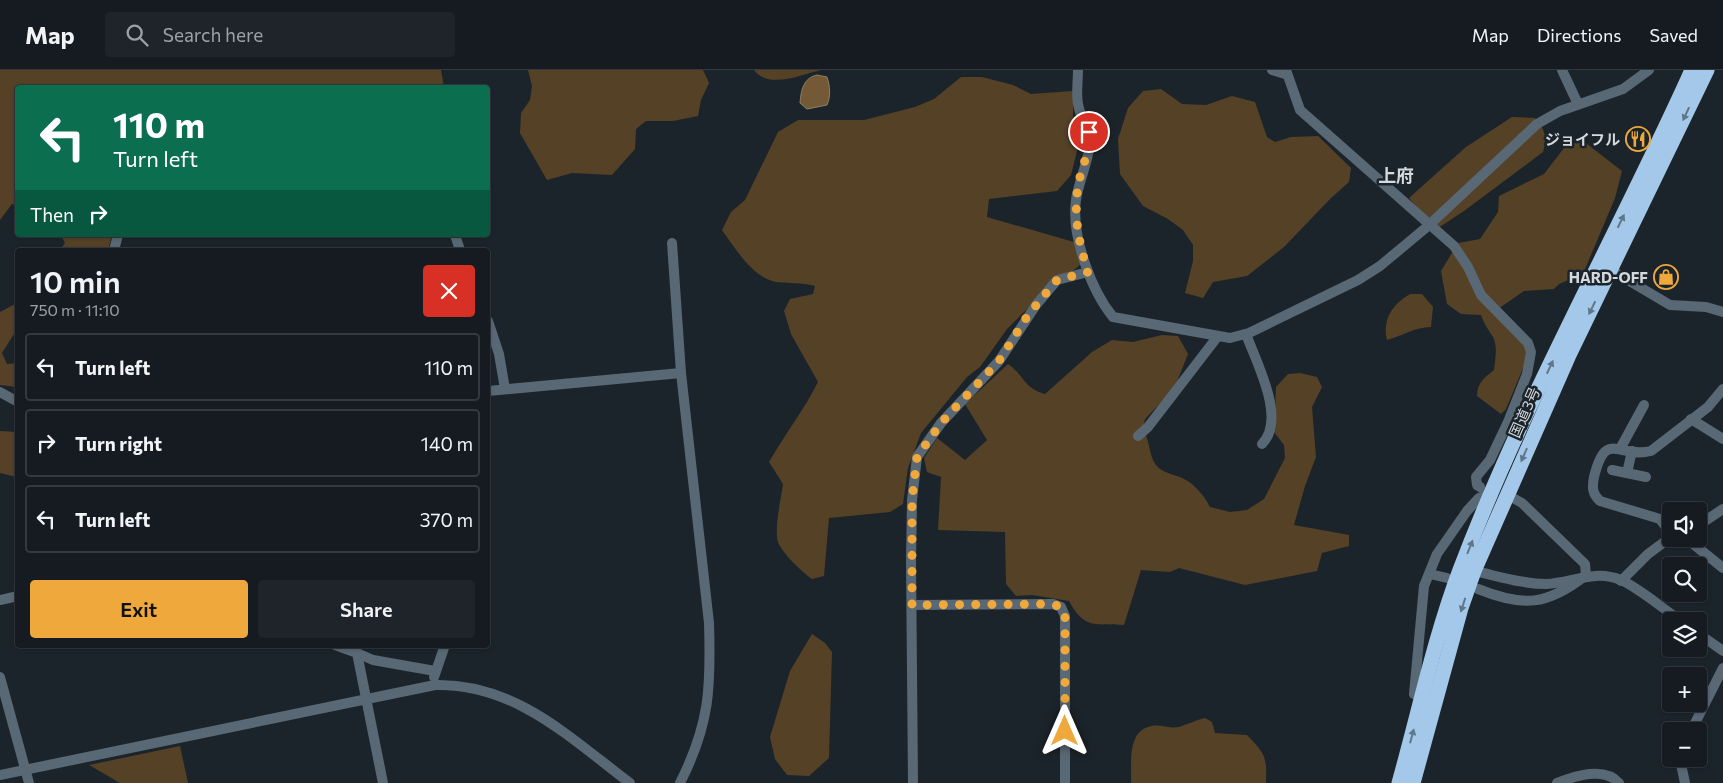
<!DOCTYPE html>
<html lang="en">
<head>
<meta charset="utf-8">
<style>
  :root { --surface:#151b20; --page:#1e2429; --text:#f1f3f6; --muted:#9da1a5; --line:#34393e; --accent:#eea83c }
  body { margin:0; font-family:Commissioner,"Noto Sans JP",sans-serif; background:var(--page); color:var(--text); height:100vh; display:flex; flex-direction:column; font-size:19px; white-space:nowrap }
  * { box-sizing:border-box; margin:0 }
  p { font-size:16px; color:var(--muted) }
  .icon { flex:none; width:28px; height:28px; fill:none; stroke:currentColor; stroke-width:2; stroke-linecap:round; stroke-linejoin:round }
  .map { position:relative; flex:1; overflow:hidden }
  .details { position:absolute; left:15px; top:178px; width:475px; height:400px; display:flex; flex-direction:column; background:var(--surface); border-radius:5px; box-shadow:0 1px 4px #0004,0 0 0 1px var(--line) }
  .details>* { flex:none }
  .hud { position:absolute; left:15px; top:15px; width:475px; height:152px; border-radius:5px; box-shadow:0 1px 4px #0004,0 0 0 1px var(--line); background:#0b6e4f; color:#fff; overflow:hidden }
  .fabs { position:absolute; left:1662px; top:432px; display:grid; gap:10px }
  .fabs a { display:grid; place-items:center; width:45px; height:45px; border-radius:5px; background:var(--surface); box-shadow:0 1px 4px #0004,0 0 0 1px var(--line); font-size:25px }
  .pin { position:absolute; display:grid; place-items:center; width:42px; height:42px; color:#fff; margin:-21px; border:2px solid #fff; border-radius:50%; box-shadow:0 1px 5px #0007 }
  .me { position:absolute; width:55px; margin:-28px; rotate:0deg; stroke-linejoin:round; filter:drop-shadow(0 0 4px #0008) }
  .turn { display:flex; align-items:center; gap:18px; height:105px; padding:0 15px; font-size:22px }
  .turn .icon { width:65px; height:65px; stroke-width:2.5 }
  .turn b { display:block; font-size:35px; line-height:42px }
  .then { display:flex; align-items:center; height:48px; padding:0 15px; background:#0003; gap:10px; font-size:19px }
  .round { display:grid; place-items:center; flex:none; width:52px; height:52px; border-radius:5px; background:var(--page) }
  .headline { display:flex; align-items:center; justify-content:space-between; height:85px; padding:0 15px }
  h1 { font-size:30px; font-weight:600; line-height:38px }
  .button { display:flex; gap:10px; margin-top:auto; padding:10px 15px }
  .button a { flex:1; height:58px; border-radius:5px; background:var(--accent); color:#111; font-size:20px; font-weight:600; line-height:58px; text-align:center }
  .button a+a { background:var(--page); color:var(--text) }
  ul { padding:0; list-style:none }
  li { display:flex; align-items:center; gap:15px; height:68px; margin:0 10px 8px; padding:0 5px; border:2px solid var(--line); border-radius:5px }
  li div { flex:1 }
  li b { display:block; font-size:19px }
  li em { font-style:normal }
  header { display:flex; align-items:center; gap:30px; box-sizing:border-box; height:70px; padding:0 25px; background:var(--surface); border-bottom:1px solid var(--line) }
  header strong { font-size:24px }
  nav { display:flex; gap:28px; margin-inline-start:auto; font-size:18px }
  .search { width:350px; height:45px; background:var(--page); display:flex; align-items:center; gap:12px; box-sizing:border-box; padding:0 18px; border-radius:5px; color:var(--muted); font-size:19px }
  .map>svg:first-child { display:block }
  .green { fill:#554126 }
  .water { fill:#735935; stroke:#907f67 }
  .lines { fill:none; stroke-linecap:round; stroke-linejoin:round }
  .minor { stroke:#596875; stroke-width:10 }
  .highway { stroke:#a3c8e9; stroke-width:15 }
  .oneway { fill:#60768a }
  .route { stroke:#eea83c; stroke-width:9; stroke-dasharray:0 16.2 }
  .labels { text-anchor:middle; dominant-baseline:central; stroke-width:5; stroke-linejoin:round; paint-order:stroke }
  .poi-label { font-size:15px; font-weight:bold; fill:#d3d9dd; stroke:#1c242b; text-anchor:end }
  .street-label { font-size:15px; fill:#d3d9dd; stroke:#1c242b }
  .quarter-label { font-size:18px; font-weight:bold; fill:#d3d9dd; stroke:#1c242b }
</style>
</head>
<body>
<header>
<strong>Map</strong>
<div class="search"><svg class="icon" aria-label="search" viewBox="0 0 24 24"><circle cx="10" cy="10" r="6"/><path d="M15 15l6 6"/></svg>Search here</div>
<nav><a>Map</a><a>Directions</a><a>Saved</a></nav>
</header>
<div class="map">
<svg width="1723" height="713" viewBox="0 0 1723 713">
  <rect width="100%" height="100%" fill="#1c242b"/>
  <!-- green -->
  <g class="green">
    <path d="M0,0H441L444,17L18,18L17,135L12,134L0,150Z"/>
    <path d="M528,0H703L709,13L701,30L698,46L673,51H646L636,59L635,79L612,105L572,103L547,110L520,63L521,43L530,30L532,16Z"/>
    <path d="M754,0H821C803,4 768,20 754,0Z"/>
    <path d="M961,7H982L1013,15L1031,24L1073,21V51L1080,69L1071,105L1057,121L989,129L987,147L1074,172L1080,195L1034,232L1007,259L980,297L967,307L921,363L908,398L903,434L890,442L829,448L824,506L812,509C803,503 782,483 778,472C774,458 781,429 783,414L769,392C785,364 804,340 818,312L791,264L784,241L790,229L813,224L815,216C801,212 790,214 776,212C753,208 735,178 722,160L731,142L745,130L778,62L798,50H864L915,37L934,29Z"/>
    <path d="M1161,19L1182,34L1206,35L1232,26L1255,32L1267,67L1275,72L1291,67L1318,66L1351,98L1349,112L1331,128L1284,177L1247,206L1213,212L1203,228L1185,223L1193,191V175L1183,160L1168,149L1143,136L1120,104L1118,69L1128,38L1143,21Z"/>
    <path d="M1512,47L1535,48C1545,58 1547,68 1543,82L1464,141L1435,160L1409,128L1466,77Z"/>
    <path d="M1582,70L1622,101L1615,128L1583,204L1559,214L1554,219L1524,221L1498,239L1526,274V291L1506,339L1501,344L1477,326C1477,313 1484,308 1494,300C1495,290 1498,277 1493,267C1488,259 1484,254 1481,245L1461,244L1447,234L1441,201L1458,173L1480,169L1498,142L1499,126L1544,104L1564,78Z"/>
    <path d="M61,165H112L108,180H60L65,173Z"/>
    <path d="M1410,224H1422L1433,237L1431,257C1415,257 1402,266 1387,270C1382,249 1393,234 1410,224Z"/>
    <path d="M17,233V263L14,264L2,283L7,294L17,293V317L0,315V242Z"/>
    <path d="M1162,265L1178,266L1188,284L1174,319L1145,349L1143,359C1150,370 1149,387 1156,395C1163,404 1175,404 1184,409C1195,414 1205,427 1210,437L1230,442L1247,440L1264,429L1285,388L1284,375L1274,362L1276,317L1288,304L1300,303L1317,307L1322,317L1312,337L1316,387L1305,416L1294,455L1349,465V476L1322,483L1317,501L1245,515L1179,498L1170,502L1141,500L1124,555C1095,554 1084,559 1069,531L1032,525L1016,526L1006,514L1005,462L938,460L941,407L927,402L924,388L937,368L965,390L987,370L965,334L1008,294C1025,306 1023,318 1045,324L1092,282L1112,270L1133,272Z"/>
    <path d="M0,361L17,362V407L0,403Z"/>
    <path d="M812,564L825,573L832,582L829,688L809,706L787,705L775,689L770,667L790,601Z"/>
    <path d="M1205,648L1212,652L1215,663L1247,665C1265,684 1267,686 1266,713H1131C1132,695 1126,660 1152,656C1161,654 1169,659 1179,657C1188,654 1196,650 1205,648Z"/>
    <path d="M180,676L188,713H120L89,695Z"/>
  </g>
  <!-- water -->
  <path class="water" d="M817,5L827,7C830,16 831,26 827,35L807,39L800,33C801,21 803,8 817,5Z"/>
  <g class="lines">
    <!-- minor -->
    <g class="minor">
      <path d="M1078,0C1078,11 1076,24 1078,34C1081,50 1089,61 1089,78C1088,92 1078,114 1076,130C1071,166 1091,220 1113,247L1230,268L1249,263L1358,210L1380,196L1428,156L1537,54L1560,41L1623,19L1649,0"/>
      <path d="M1272,0L1285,4"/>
      <path d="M1286,0L1300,40L1454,176L1468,197L1481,225L1528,273L1531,282L1527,304L1508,352L1490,390L1476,407L1477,415L1480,417"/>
      <path d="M1562,0L1578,34"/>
      <path d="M455,165L460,180"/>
      <path d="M672,173L681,303L709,553C711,617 710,654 680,713"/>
      <path d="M114,180L118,165"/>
      <path d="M1611,200L1670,235L1706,237L1723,242"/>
      <path d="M488,251L499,284L505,319"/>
      <path d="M1246,264C1256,292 1287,349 1262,374"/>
      <path d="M488,321L681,303"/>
      <path d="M0,322L18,332"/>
      <path d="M1691,349L1723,369"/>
      <path d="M1138,366L1148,357L1218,266"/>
      <path d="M1620,379L1644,335"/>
      <path d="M1612,400L1646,407"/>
      <path d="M1627,403L1632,381"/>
      <path d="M1699,455L1723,439"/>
      <path d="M1671,464L1660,449L1600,431C1592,424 1592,417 1594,407C1606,358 1618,389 1651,381L1708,337L1723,319"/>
      <path d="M1687,469L1723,498"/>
      <path d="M1474,501C1498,506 1522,514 1546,514C1572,513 1594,499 1621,510C1642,520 1662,538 1681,551"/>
      <path d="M1430,504L1447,508"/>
      <path d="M1621,511L1648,484L1671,467"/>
      <path d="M1478,519C1523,537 1547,536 1586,505L1585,494L1522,433L1513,428"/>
      <path d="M0,530L18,526"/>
      <path d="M912,535L1053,534L1061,537L1065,546V713"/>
      <path d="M1699,564L1723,581"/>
      <path d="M335,575L357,583L383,713"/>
      <path d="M357,583L373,590L435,601"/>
      <path d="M0,607L29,713"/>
      <path d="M434,607L445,575"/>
      <path d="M1423,627L1414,624L1424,516L1437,484L1467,441L1479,428L1492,422"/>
      <path d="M1691,661L1723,598"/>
      <path d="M1680,689L1685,713"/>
      <path d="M0,705L435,615C515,613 570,668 630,713"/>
      <path d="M913,713L911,491L912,430L917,387L941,353L999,291L1036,235L1057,210L1088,202"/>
      <path d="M1557,713C1575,706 1604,696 1619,713"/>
    </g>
    <!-- highway -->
    <g class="highway">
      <path d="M1399,713C1419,642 1434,569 1460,500C1525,328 1617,167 1692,0"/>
      <path d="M1413,713L1461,538L1474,501L1569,285L1707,0"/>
    </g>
  </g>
  <!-- one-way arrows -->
  <defs><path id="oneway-solid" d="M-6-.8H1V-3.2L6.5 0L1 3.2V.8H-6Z" transform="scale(1.25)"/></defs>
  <g class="oneway">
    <use href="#oneway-solid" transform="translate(1686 44) rotate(115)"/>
    <use href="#oneway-solid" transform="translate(1621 151) rotate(-64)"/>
    <use href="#oneway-solid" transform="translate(1592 238) rotate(116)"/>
    <use href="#oneway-solid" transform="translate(1550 297) rotate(-65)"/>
    <use href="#oneway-solid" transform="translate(1524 385) rotate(114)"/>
    <use href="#oneway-solid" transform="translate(1470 477) rotate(-68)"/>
    <use href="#oneway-solid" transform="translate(1463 535) rotate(108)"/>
    <use href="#oneway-solid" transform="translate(1412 666) rotate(-75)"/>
  </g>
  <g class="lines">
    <!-- route -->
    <path class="route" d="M1065,661V546L1061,537L1052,534L912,535V430L917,387L941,353L999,291L1028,245L1057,210L1088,202C1078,171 1072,139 1080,107C1085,89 1089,81 1089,62"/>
  </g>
  <!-- icons -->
  <defs>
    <symbol id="restaurant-ring" viewBox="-11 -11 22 22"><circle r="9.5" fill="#1c242b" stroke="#eea83c" stroke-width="1.5"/><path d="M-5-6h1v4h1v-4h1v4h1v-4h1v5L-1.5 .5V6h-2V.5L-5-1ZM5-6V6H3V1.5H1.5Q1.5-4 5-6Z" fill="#eea83c"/></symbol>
    <symbol id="shop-ring" viewBox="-11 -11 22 22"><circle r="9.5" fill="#1c242b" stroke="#eea83c" stroke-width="1.5"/><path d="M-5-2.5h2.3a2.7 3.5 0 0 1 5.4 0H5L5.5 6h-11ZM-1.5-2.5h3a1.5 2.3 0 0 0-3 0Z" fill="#eea83c"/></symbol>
  </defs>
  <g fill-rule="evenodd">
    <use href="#restaurant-ring" x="1624" y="55" width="28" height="28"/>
    <use href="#shop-ring" x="1652" y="193" width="28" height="28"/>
  </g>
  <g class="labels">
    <!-- poi labels -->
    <g class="poi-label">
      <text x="1620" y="69">ジョイフル</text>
      <text x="1648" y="207">HARD-OFF</text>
    </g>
    <!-- street labels -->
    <g class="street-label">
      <text transform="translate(1524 342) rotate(-66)">国道3号</text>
    </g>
    <!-- quarter labels -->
    <g class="quarter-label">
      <text x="1396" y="105">上府</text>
    </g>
  </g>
</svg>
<div class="fabs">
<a><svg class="icon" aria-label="sound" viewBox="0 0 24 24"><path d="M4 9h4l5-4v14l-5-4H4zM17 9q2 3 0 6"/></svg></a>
<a><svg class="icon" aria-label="search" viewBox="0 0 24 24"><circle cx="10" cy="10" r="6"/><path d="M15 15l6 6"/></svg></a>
<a><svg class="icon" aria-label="layers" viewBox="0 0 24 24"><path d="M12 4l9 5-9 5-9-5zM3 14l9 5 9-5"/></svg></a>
<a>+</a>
<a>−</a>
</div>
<div class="pin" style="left:1089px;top:62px;background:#d93025"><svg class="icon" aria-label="arrive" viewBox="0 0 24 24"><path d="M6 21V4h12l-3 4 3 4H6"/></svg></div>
<svg class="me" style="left:1065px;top:661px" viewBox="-20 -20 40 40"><path d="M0-17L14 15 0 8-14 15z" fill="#eea83c" stroke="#fff" stroke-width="4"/></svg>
<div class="hud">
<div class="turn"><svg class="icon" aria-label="left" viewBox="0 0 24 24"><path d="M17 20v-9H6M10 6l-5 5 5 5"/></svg><div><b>110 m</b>Turn left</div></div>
<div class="then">Then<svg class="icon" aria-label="right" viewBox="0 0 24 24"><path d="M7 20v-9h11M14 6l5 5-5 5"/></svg></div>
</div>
<section class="details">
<div class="headline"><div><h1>10 min</h1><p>750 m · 11:10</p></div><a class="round" style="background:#d93025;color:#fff"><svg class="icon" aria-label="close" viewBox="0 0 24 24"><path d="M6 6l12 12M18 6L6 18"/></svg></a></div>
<ul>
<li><svg class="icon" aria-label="left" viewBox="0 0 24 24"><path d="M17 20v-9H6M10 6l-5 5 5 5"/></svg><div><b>Turn left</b></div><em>110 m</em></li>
<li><svg class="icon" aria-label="right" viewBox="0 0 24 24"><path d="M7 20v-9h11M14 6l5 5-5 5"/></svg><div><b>Turn right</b></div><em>140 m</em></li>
<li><svg class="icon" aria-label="left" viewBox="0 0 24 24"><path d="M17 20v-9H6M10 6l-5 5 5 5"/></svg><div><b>Turn left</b></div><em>370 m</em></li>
</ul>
<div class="button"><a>Exit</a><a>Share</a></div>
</section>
</div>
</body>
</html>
